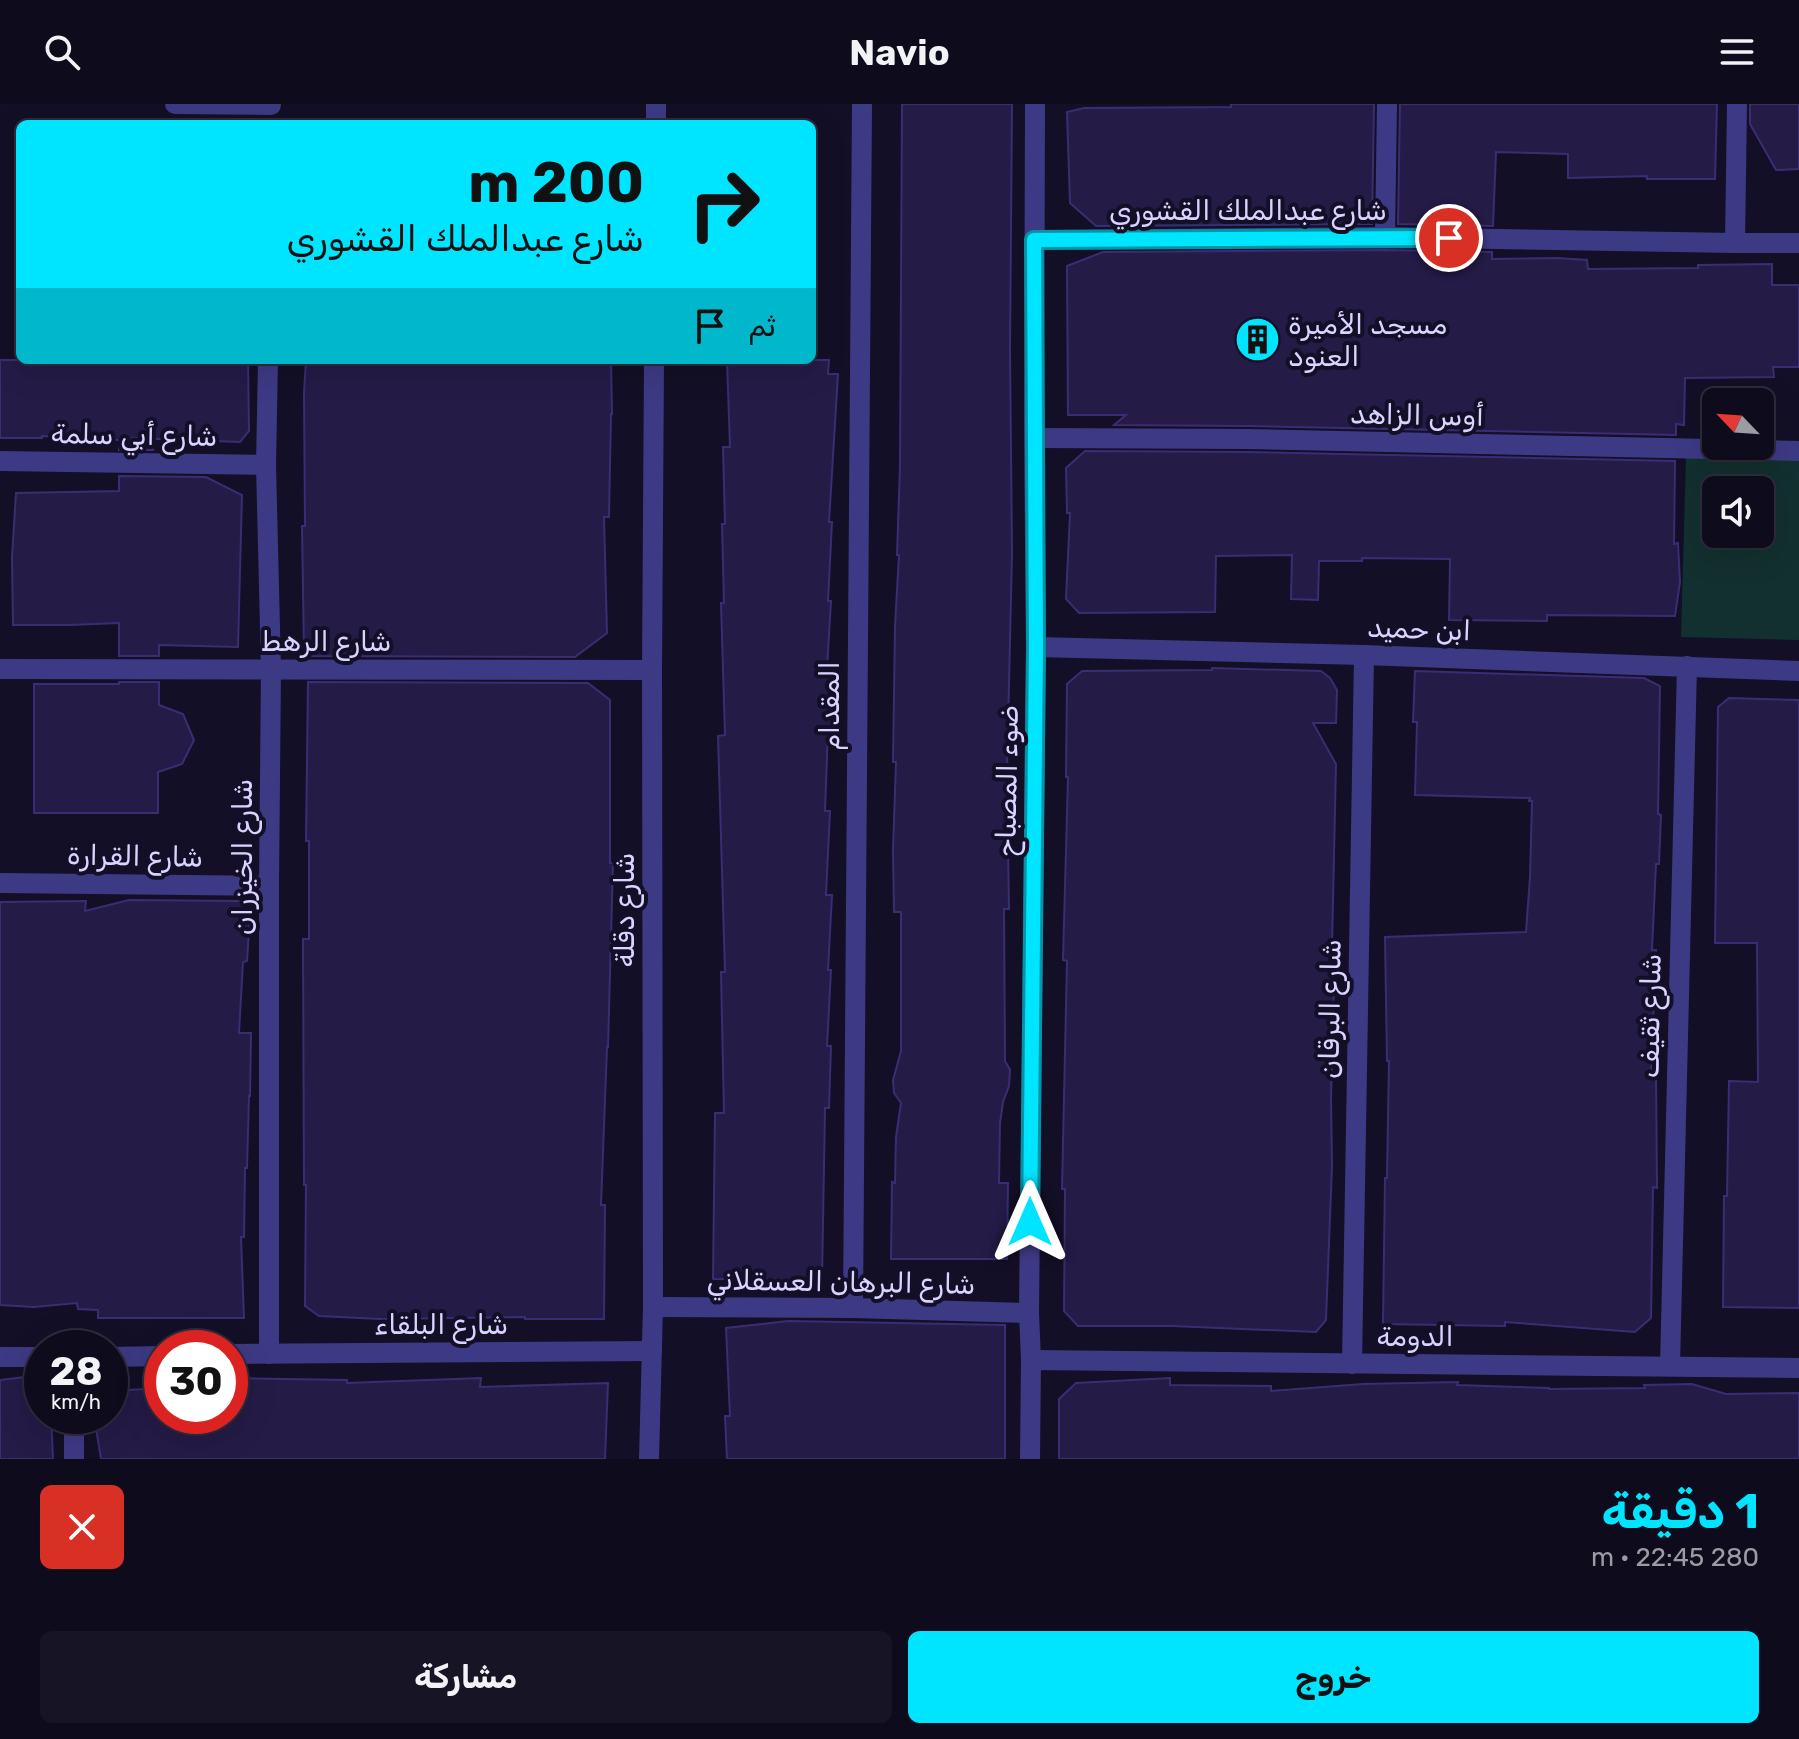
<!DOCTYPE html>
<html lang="ar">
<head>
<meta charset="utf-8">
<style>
  :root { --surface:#0e0b1c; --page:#171425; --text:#f1f3f6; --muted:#9b9ba3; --line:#2e2b3b; --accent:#00e5ff }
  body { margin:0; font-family:Rubik,"Noto Sans Arabic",sans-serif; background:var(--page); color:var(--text); direction:rtl; height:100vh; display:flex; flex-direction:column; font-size:30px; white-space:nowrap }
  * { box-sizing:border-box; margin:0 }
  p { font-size:26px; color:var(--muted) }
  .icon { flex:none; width:44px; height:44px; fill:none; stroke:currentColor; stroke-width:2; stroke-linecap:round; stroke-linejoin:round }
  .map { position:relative; height:1355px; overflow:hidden; direction:ltr }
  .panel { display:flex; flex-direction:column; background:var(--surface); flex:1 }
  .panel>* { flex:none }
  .top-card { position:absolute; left:16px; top:16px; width:800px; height:244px; border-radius:12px; box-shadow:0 8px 32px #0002,0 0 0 2px var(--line); direction:rtl; background:#00e5ff; color:#111; overflow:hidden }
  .needle { width:52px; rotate:295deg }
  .fabs { position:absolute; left:1702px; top:284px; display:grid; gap:16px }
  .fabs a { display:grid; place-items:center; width:72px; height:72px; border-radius:12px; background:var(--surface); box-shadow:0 8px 32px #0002,0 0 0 2px var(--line); font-size:40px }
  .speed { position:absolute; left:24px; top:1226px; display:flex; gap:16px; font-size:40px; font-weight:700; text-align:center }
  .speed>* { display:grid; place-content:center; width:104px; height:104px; border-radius:50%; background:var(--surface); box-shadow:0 8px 32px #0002,0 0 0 2px var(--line); line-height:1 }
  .speed small { font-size:20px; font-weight:400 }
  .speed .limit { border:12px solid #d22; background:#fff; color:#111 }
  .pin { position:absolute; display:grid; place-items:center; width:68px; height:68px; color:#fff; margin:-34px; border:4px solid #fff; border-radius:50%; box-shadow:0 2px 8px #0007 }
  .me { position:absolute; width:88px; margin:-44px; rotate:0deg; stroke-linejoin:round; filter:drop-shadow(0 0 6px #0008) }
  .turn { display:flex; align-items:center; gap:28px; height:168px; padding:0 40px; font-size:36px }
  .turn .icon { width:104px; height:104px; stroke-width:2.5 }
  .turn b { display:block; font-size:56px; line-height:68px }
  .then { display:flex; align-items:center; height:76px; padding:0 40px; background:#0003; gap:16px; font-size:30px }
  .round { display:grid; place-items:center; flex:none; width:84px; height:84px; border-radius:12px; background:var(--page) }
  .summary { display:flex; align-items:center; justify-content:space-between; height:136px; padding:0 40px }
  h1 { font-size:48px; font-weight:700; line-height:60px; color:var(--accent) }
  .cta { display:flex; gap:16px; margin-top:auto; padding:16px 40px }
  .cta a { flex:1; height:92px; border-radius:12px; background:var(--accent); color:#111; font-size:32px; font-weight:700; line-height:92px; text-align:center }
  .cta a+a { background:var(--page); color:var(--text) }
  header { display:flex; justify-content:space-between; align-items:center; height:104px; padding:0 40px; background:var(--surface); font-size:36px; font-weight:700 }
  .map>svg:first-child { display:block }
  .green { fill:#12302f; fill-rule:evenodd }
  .building { fill:#241b47; stroke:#3b2d73; stroke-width:2 }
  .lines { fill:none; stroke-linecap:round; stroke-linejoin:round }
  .minor { stroke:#3d3a85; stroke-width:20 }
  .route-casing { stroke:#0095a6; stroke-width:20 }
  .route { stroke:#00e5ff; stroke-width:14 }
  .labels { text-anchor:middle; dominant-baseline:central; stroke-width:8; stroke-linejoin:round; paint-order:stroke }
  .street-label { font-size:28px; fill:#d9d4ff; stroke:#130f26 }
  .poi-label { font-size:28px; fill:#d9d4ff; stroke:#130f26; text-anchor:start }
</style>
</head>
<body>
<header><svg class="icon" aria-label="menu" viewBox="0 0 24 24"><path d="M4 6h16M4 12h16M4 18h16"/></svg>Navio<svg class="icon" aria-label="search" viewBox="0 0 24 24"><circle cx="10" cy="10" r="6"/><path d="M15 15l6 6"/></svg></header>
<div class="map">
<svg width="1799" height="1355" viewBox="0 0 1799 1355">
  <rect width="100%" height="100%" fill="#130f26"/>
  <!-- green -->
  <path class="green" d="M1686,352L1799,356V536L1681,533ZM1716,386H1760V430H1716Z"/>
  <!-- building -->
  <g class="building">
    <path d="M902,0H1012L1010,245L1012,449L1007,668H1010L1008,744L1009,805H1004L1005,957L1010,966L1009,982L1003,998L1000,1019L999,1079H1008L1007,1155H891L892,1078L895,1079L896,1033L901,999L894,989L893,976L901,947V808H894L893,746L896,658H893L895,522L899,451H897L900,362Z"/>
    <path d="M1231,0H1374L1372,120L1096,122L1070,99L1067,8L1084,4L1231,3Z"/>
    <path d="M1400,0H1717L1715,75H1647V72L1568,74V50L1496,48L1493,122L1398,120Z"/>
    <path d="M1750,0H1799V65L1776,66L1750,20Z"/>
    <path d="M1385,146L1492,148V155L1557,154L1587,156L1588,165L1698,164V161L1772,160V181H1799V263H1773L1774,273L1685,274L1684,321L1676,320V331L1248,322L1114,321L1126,311H1068L1067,162L1103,148Z"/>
    <path d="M0,256H248L249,327L240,338L131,334L154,346H119V336L42,332V334H0Z"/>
    <path d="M306,256H611L612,310H611L609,413H604L607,529L575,553L308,552V548H304L302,422H305L304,289Z"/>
    <path d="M727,256H829L828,270H838L829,418H832L828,497H831L827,564H833L830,626H828L825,707H830L826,791H832L828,866H831L827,942H831L829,1004H825L822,1176L713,1175L715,1009H724L721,868H725L718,632L725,631L721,499H724L722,420H725L723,343H730Z"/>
    <path d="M1085,347L1248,348L1675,357L1674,440L1678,439L1680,478L1675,512L1547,511V517L1449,516L1450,455L1362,454V457H1319L1318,496L1291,495L1292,451L1216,452L1215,508L1079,509L1066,495L1070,409H1067L1066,364Z"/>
    <path d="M119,372L206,373L242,391L238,543L159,541V552H119V519L69,521H13L12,453L16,389L119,387Z"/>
    <path d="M1212,564L1321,567L1330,574L1337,586L1336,619H1313L1336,660L1332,843H1335L1331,994L1332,1062L1326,1216L1316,1228L1172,1222H1078L1064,1207L1065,1085H1062L1067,857L1063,856L1068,673H1066L1067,580L1082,567L1212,566Z"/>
    <path d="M1415,567L1644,574L1660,582L1658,710L1661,711L1659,760H1656L1652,846H1656L1651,973H1656L1657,1084L1653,1083L1651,1214L1635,1228L1505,1218V1222L1383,1220L1385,1074H1387L1389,957H1387L1385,833L1526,828L1530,773L1532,697H1529L1530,694L1415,691L1417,618H1413Z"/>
    <path d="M119,578H159V601L183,610L194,636L182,660L158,668V709H34V580H119Z"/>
    <path d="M308,578L588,579L610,596V759H613L608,943H607L601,1101H605L604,1215H525V1213L380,1215L319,1212L305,1202L306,1081H304L303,835H309V737H306Z"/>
    <path d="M1729,594L1799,596V1204L1723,1203L1724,1092H1727L1729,977L1758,978L1757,839H1715L1718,603Z"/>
    <path d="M129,796L239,797L250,811L247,857L243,858L239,929H251L250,992H249L247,1064H245L244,1133H241L244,1214H98V1206L78,1205L77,1199L34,1203L0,1201V798L86,797L85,807Z"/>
    <path d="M788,1217L1005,1221V1355H727L725,1312H730L726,1224Z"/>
    <path d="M42,1271V1312H51L53,1355H0V1276Z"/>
    <path d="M230,1274L347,1276V1279L481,1274L480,1283L608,1279L605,1355H101L94,1312H110V1287L162,1284V1312H230Z"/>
    <path d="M1170,1274V1281L1271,1282V1287L1363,1280L1458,1278L1457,1281L1549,1284V1285L1645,1284L1644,1281L1692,1280L1726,1290L1799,1289V1355H1059V1295L1076,1279Z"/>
  </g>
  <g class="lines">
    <!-- minor -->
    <g class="minor">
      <path d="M175,0L271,1"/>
      <path d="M656,20V0"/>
      <path d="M1385,133L1387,0"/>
      <path d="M1034,136L1385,133L1735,139H1799"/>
      <path d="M1735,139L1737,0"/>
      <path d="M268,256L266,361L271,565L269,782V1250"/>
      <path d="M1034,334L1248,335L1799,347"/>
      <path d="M0,357L266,361"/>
      <path d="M1036,543L1364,551L1799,567"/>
      <path d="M0,565L652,566"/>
      <path d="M0,779L269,782"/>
      <path d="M653,1203L853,1204L1029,1209"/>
      <path d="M853,1204L862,0"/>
      <path d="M230,1250L652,1247"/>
      <path d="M0,1253H42"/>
      <path d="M110,1253L162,1252"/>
      <path d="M1031,1256L1799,1264"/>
      <path d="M1352,1260L1364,551"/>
      <path d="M1670,1262L1687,562"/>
      <path d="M74,1355V1312"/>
      <path d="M649,1355L653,1203L652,566L654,256"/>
      <path d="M1030,1355L1031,1256L1029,1209L1036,543L1034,334L1035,0"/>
    </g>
  </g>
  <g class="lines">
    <defs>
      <path id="route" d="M1030,1118L1036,543L1034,136L1449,134"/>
    </defs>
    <!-- route casing -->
    <use href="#route" class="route-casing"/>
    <!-- route -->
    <use href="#route" class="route"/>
  </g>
  <!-- icons -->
  <defs>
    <symbol id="building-disc" viewBox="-11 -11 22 22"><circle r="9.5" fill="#00e5ff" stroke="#130f26"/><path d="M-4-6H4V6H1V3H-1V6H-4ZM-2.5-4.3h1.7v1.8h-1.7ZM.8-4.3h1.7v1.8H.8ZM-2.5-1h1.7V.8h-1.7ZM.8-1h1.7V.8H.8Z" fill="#111"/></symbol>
  </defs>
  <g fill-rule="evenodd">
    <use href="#building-disc" x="1232" y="210" width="51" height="51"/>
  </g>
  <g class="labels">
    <!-- street labels -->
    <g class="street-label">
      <text x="1248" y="106">شارع عبدالملك القشوري</text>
      <text transform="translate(1417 311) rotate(1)">أوس الزاهد</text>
      <text transform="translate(134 331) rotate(1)">شارع أبي سلمة</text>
      <text transform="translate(1419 525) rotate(2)">ابن حميد</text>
      <text x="326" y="537">شارع الرهط</text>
      <text transform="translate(829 602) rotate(-90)">المقدام</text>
      <text transform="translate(1007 677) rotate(-89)">ضوء المصباح</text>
      <text transform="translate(135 752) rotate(1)">شارع القرارة</text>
      <text transform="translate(242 753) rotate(-90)">شارع الخيزران</text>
      <text transform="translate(624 806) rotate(-90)">شارع دقلة</text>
      <text transform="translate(1330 905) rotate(-89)">شارع البرقان</text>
      <text transform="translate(1650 912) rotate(-89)">شارع ثقيف</text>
      <text transform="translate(841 1178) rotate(1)">شارع البرهان العسقلاني</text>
      <text x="441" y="1220">شارع البلقاء</text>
      <text x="1415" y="1232">الدومة</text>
    </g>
    <!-- poi labels -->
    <g class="poi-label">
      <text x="1288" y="220">مسجد الأميرة<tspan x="1288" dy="32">العنود</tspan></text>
    </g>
  </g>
</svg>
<div class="fabs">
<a><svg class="needle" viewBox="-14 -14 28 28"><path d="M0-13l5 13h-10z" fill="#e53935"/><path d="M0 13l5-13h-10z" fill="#9b9ba3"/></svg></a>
<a><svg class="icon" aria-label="sound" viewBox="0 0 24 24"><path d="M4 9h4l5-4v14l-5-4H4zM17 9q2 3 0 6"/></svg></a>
</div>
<div class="speed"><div>28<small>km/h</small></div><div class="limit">30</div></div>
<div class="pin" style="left:1449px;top:134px;background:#d93025"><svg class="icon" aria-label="arrive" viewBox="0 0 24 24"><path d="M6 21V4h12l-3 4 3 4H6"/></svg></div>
<svg class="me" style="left:1030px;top:1118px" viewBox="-20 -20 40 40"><path d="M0-17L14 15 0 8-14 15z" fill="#00e5ff" stroke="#fff" stroke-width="4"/></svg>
<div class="top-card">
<div class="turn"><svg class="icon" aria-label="right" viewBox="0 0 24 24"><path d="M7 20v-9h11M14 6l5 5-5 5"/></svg><div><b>200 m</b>شارع عبدالملك القشوري</div></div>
<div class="then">ثم<svg class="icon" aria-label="arrive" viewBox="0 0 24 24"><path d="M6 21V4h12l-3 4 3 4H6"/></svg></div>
</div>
</div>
<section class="panel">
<div class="summary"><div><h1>1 دقيقة</h1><p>280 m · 22:45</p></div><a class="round" style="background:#d93025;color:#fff"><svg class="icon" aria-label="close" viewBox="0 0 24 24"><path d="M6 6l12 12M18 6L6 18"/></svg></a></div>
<div class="cta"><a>خروج</a><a>مشاركة</a></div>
</section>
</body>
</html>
